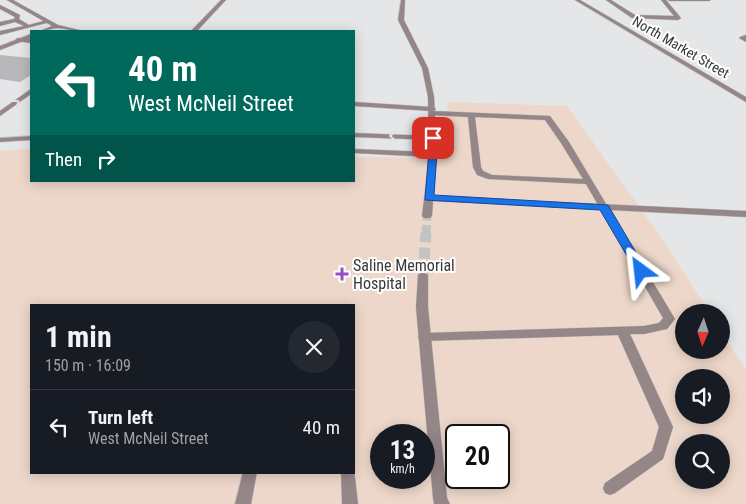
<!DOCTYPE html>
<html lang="en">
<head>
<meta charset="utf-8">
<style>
  :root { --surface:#171b24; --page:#242831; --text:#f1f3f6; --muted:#9ea1a6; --line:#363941 }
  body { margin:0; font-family:"Roboto Condensed",sans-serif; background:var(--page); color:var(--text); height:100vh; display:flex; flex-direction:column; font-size:19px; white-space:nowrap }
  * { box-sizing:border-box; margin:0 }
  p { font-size:16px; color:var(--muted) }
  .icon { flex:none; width:28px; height:28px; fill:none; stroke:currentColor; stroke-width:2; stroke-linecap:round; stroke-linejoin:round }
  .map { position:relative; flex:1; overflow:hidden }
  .sheet { position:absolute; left:30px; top:304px; width:325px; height:170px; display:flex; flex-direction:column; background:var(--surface); border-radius:0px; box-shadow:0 2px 12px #0003 }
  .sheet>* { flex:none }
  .banner { position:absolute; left:30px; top:30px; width:325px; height:152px; border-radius:0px; box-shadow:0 2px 12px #0003; background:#00695c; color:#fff; overflow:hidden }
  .needle { width:32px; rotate:183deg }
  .controls { position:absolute; left:675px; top:304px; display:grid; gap:10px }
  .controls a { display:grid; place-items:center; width:55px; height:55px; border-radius:50%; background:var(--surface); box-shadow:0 2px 12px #0003; font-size:25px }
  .speed { position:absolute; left:370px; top:424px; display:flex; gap:10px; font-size:25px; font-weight:700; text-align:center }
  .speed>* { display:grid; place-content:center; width:65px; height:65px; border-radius:50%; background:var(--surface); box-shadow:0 2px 12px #0003; line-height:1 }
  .speed small { font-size:12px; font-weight:400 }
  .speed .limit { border:2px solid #111; border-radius:8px; background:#fff; color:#111 }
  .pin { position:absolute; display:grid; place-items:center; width:42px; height:42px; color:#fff; margin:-21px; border-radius:10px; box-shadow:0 2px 8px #0006 }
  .me { position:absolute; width:55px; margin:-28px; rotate:330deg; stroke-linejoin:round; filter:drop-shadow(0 0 4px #0008) }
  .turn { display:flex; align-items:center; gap:18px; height:105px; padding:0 15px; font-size:22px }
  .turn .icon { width:65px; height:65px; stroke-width:2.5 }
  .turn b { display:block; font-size:35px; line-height:42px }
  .then { display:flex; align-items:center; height:48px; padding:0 15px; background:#0003; gap:10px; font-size:19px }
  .round { display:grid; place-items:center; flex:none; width:52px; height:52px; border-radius:26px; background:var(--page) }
  .overview { display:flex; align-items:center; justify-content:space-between; height:85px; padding:0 15px }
  h1 { font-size:30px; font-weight:700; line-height:38px }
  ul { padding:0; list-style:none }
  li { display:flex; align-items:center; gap:15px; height:75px; padding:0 15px; border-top:1px solid var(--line) }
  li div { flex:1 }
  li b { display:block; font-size:19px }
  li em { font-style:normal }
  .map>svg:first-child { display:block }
  .medical { fill:#edd7ca; fill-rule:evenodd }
  .building { fill:#b8b8ba }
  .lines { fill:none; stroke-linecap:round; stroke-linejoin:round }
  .minor-tunnel-far1 { stroke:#c2c3c4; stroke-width:9; stroke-dasharray:9 4.5; stroke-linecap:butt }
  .minor-tunnel { stroke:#c2c3c4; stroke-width:11; stroke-dasharray:11 5.5; stroke-linecap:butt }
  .service-casing { stroke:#c2c3c4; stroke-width:1 }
  .minor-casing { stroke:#c2c3c4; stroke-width:1 }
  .service { fill:#958688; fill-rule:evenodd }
  .minor { fill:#958688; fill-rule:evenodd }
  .oneway { stroke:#e4e1e1 }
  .route { fill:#1a73e8; stroke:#114b97 }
  .poi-dot { fill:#944ec2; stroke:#fff; stroke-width:2 }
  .labels { text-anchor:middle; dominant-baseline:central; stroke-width:4; stroke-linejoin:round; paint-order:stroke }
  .far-street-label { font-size:14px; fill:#383838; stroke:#fff }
  .poi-label { font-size:16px; fill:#383838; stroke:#fff; text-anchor:start }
</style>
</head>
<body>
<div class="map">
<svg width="746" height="504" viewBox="0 0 746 504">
  <rect width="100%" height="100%" fill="#e5e6e7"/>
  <!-- medical -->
  <path class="medical" d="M447,102L567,106L665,243L709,312H684V350H721V331L746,370V504H0V151L31,149V181H354V157L450,158ZM31,305H354V472H31ZM684,378H721V415H684ZM381,435H424V478H381ZM456,435H499V478H456ZM684,442H721V480H684Z"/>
  <!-- building -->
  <path class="building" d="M0,55L31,58V75L20,82L0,79Z"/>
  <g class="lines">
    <!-- minor-tunnel-far1 -->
    <path class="minor-tunnel-far1" d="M426,234L427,216"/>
    <!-- minor-tunnel -->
    <path class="minor-tunnel" d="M423,275L426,233"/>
    <defs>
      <g id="service">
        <path d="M606,0H611L635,15L674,16L661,0H666L681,18L678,20L632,18Z"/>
        <path d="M668,0H711L709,1H670Z"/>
        <path d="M0,5L20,15L19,19L29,25L47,20L50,22L0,35V31L24,26L15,22L0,26V22L14,19L15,17L0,9Z"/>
        <path d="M746,35V42L739,38L740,37Z"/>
        <path d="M18,38L31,39V43L16,41V39Z"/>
        <path d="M31,89V94L0,116V111Z"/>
        <path d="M354,102L432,107L436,109L433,111L550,116L569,142L675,319L667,329L644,334H630L673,427L663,459L615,493L610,495L605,493L603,488L605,483L652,451L659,427L618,335L424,341L420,340L418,337L420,334L424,333L644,326L659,323L663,318L586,184L488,179L477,175L473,167L468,117L432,115L428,113L431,111L354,106ZM475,117L545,120L561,143L583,179L492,175L483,171L481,167Z"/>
        <path d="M354,133L433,136L437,138L433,140L354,137Z"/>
        <path d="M354,469L358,504H342L341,472H354Z"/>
        <path d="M243,472H257L251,504H235Z"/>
      </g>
      <g id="minor">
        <path d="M7,0H13L58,25L83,31C74,32 66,28 57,28C52,28 47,31 40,31L52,26Z"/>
        <path d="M221,0H226L197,31H191Z"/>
        <path d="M401,0H405L404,20L428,68L434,97L437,155L433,196L746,211V217L433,201L432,216L430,218H424L422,216L429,157L354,153V149L429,152L428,97L422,68L398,20Z"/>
        <path d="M575,0H580L746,97V102Z"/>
        <path d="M31,34V38L0,50V46Z"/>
        <path d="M31,136V140L0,142V138Z"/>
        <path d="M423,272L428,275V307L447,498L450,504H434L433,498L416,307L418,275Z"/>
      </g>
    </defs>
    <!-- service casing -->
    <use href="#service" class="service-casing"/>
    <!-- minor casing -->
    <use href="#minor" class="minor-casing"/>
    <!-- service -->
    <use href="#service" class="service"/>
    <!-- minor -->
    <use href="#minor" class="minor"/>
  </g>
  <!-- one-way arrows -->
  <defs><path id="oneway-chevron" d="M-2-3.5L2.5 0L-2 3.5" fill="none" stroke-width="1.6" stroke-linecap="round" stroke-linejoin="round" transform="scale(1.25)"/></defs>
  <g class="oneway">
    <use href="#oneway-chevron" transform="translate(16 103) rotate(-35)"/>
    <use href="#oneway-chevron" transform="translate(393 136) rotate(-177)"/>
  </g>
  <!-- route -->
  <path class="route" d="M430,136L438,138L434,195L608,205L647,271L645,273H637L600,210L425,200Z"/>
  <!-- markers -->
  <path class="poi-dot" d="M339.5 266.5h5v5h5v5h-5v5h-5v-5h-5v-5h5z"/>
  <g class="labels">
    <!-- far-street labels -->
    <g class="far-street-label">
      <text transform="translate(681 47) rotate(30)">North Market Street</text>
    </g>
    <!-- poi labels -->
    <g class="poi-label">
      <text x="353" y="265">Saline Memorial<tspan x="353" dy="18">Hospital</tspan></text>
    </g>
  </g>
</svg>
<div class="controls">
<a><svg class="needle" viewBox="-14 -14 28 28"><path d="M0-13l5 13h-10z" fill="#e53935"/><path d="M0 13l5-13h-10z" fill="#9ea1a6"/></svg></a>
<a><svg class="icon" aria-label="sound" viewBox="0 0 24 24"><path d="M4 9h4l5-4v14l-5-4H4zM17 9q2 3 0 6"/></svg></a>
<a><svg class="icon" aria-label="search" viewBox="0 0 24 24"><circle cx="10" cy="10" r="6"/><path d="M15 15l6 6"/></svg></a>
</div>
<div class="speed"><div>13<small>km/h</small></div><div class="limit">20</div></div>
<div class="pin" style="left:433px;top:138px;background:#d93025"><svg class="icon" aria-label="arrive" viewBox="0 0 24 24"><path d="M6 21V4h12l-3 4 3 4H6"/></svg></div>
<svg class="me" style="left:641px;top:271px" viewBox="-20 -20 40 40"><path d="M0-17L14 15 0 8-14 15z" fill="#1a73e8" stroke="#fff" stroke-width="4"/></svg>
<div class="banner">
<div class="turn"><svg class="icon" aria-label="left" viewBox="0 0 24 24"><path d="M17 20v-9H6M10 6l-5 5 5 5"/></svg><div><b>40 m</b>West McNeil Street</div></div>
<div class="then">Then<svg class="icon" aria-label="right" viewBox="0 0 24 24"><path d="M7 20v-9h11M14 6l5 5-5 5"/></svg></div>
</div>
<section class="sheet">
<div class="overview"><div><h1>1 min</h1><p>150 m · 16:09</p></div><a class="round"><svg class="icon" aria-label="close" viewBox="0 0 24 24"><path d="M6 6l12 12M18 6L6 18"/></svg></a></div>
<ul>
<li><svg class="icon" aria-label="left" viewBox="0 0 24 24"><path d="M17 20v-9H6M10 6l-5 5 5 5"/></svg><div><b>Turn left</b><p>West McNeil Street</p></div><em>40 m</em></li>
</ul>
</section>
</div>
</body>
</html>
